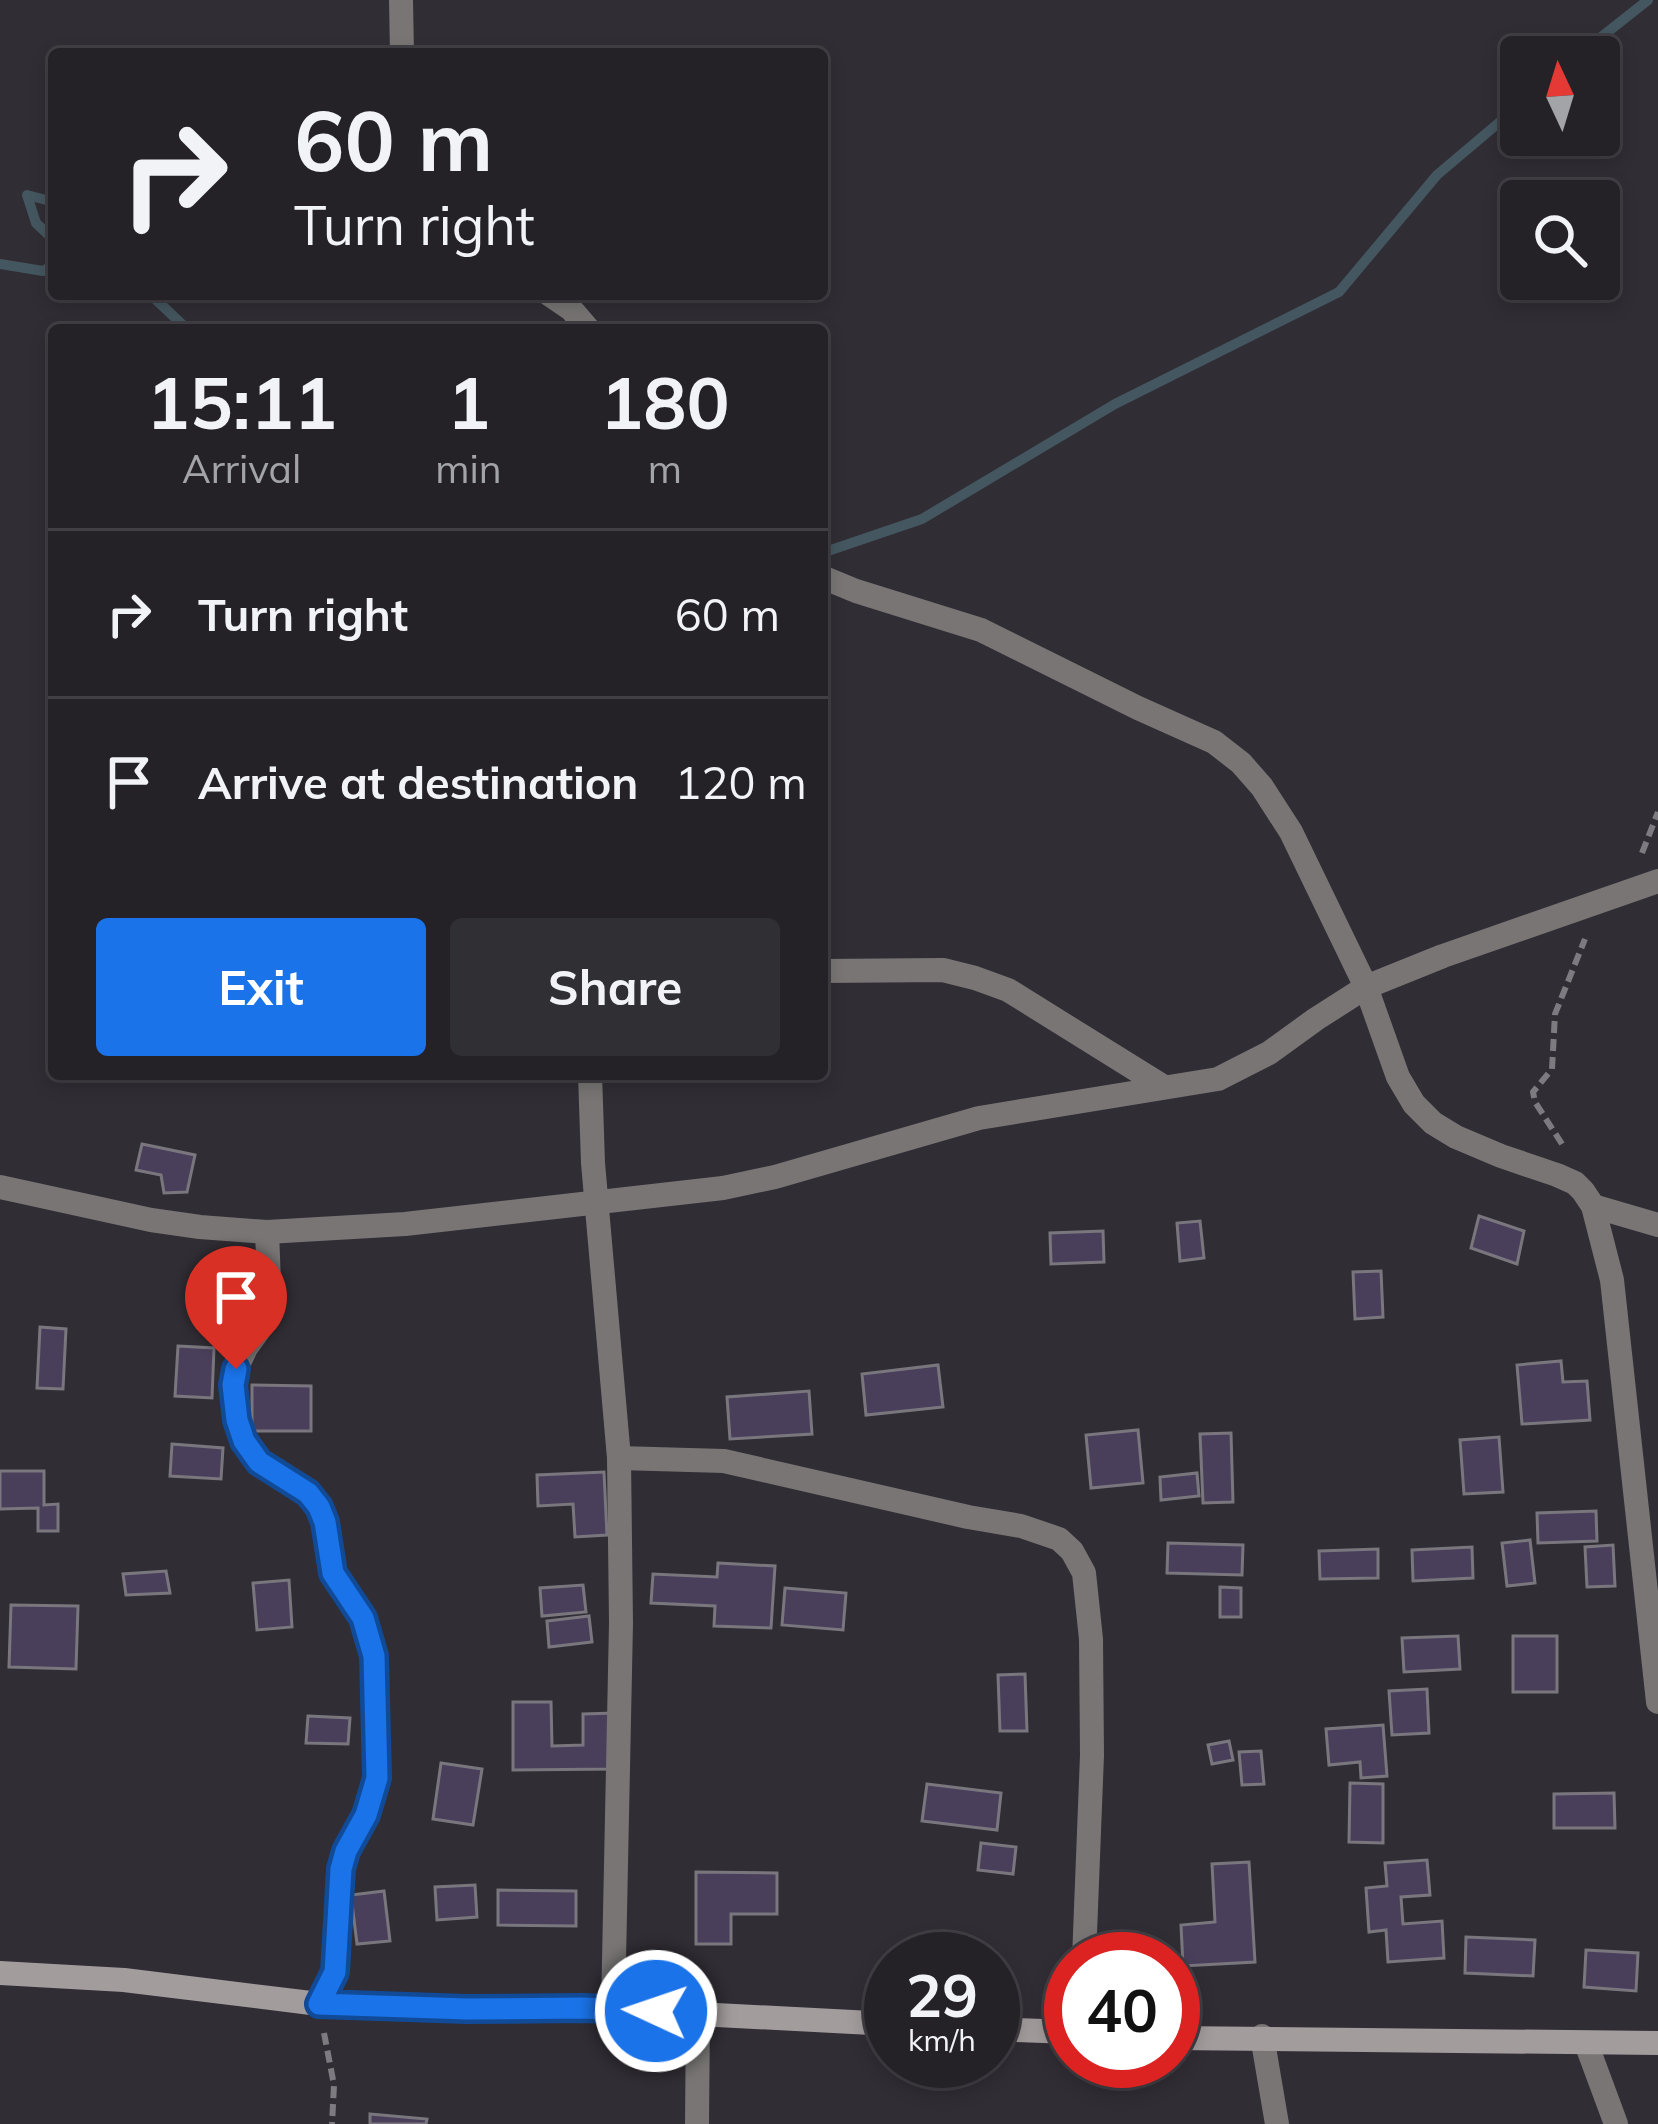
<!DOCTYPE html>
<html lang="en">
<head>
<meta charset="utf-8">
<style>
  :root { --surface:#242227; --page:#302f33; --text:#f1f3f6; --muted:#a3a4a7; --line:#413f44; --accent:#1a73e8 }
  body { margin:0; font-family:Mulish,sans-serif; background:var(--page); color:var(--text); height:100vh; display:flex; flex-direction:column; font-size:45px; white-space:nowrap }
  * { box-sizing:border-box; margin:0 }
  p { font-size:39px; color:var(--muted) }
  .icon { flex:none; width:66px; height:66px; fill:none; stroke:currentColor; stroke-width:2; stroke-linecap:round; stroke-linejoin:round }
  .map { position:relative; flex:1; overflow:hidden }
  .side { position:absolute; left:48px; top:324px; width:780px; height:756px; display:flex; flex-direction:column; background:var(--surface); border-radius:12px; box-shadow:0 6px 18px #0003,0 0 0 3px var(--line) }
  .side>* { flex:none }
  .banner { position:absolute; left:48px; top:48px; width:780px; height:252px; border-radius:12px; box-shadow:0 6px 18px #0003,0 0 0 3px var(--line); background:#242227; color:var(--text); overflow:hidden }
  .needle { width:78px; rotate:356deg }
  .buttons { position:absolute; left:1500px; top:36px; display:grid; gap:24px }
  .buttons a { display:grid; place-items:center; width:120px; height:120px; border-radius:12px; background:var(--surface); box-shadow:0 6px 18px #0003,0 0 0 3px var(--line); font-size:60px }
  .speed { position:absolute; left:864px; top:1932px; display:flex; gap:24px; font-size:60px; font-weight:700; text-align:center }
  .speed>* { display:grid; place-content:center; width:156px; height:156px; border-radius:50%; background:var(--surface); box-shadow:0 6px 18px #0003,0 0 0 3px var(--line); line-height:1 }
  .speed small { font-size:30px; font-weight:400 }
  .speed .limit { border:18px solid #d22; background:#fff; color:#111 }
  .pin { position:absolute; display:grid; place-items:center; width:102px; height:102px; color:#fff; margin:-123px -51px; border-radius:50% 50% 50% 0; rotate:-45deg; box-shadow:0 0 12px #0007 }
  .pin .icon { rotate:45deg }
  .me { position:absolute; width:132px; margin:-66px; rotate:273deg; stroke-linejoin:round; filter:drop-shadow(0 0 9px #0008) }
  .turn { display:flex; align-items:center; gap:42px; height:252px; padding:0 48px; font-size:54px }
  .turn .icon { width:156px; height:156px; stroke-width:2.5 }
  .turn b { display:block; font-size:84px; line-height:102px }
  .eta { display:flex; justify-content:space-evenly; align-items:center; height:204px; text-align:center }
  .eta b { font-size:72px; font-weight:700; line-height:84px }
  .cta { display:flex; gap:24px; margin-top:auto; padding:24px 48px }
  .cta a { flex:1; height:138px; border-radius:12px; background:var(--accent); color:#fff; font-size:48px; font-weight:700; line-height:138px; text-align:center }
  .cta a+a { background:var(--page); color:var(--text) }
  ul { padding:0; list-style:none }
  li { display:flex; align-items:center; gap:36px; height:168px; padding:0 48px; border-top:3px solid var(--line) }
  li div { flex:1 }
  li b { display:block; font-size:45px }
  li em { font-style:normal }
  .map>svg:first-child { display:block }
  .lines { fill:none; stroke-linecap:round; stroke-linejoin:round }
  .stream { stroke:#44565f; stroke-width:10 }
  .building { fill:#4a3f5b; stroke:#79767e; stroke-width:3 }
  .path { stroke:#7d7b80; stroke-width:6; stroke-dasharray:12 6; stroke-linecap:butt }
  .street { stroke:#797575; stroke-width:24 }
  .secondary { stroke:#a39c9d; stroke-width:24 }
  .route-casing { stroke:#114b97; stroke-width:30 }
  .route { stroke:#1a73e8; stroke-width:21 }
</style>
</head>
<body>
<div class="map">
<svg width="1658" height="2124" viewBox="0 0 1658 2124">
  <rect width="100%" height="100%" fill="#302d34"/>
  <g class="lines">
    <!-- stream -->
    <g class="stream">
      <path d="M1576,57L1648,0"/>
      <path d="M54,202L27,195L36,223L54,240"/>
      <path d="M0,264L43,271L54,265"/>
      <path d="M150,294L188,330"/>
      <path d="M822,553L922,519L1115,404L1339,292L1437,175L1521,104"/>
    </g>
  </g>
  <!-- building -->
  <g class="building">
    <path d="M142,1144L195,1155L187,1192L164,1193L161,1175L136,1170Z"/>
    <path d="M1479,1216L1524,1231L1517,1264L1471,1248Z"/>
    <path d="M1200,1221L1204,1258L1180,1261L1177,1223Z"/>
    <path d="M1103,1231L1104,1262L1051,1264L1050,1233Z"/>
    <path d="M1381,1271L1383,1317L1355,1319L1353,1272Z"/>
    <path d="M40,1327L66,1329L63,1389L37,1388Z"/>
    <path d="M178,1346L214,1348L212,1398L175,1396Z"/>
    <path d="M1561,1361L1563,1382L1587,1381L1590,1420L1522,1424L1517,1365Z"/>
    <path d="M938,1365L943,1407L866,1415L862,1374Z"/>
    <path d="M252,1385L311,1386V1431H252Z"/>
    <path d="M809,1391L812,1434L730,1439L727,1397Z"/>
    <path d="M1138,1430L1143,1483L1091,1488L1086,1435Z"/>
    <path d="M1231,1433L1233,1502L1203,1503L1200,1434Z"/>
    <path d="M1499,1437L1503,1492L1464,1494L1460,1440Z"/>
    <path d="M172,1444L223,1448L221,1479L170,1476Z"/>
    <path d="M0,1471H44V1505L58,1504V1531H38V1508L0,1509Z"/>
    <path d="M604,1472L607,1535L575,1537L573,1504L538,1506L537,1475Z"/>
    <path d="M1197,1473L1199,1496L1161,1500L1160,1477Z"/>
    <path d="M1596,1511L1597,1541L1538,1543L1537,1513Z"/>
    <path d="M1530,1540L1535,1583L1507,1586L1502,1543Z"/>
    <path d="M1168,1543L1243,1545L1242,1575L1167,1573Z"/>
    <path d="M1613,1545L1615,1586L1587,1587L1585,1547Z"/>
    <path d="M1472,1547L1473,1578L1413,1581L1412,1550Z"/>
    <path d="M1378,1549V1578L1320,1579L1319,1551Z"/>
    <path d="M718,1563L775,1566L771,1628L714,1626L715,1606L651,1603L653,1574L717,1577Z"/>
    <path d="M166,1571L170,1593L126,1595L123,1574Z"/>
    <path d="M289,1580L292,1627L257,1630L253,1583Z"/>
    <path d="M583,1585L586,1612L542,1616L540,1588Z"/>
    <path d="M1220,1587L1241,1588V1617H1220Z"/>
    <path d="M785,1588L846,1593L843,1630L782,1625Z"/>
    <path d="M11,1605L78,1606L76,1669L9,1667Z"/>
    <path d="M589,1616L592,1642L549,1647L547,1621Z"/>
    <path d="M1458,1636L1460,1669L1404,1672L1402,1638Z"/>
    <rect x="1513" y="1636" width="44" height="56"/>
    <path d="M1025,1674L1027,1731H1000L998,1675Z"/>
    <path d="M1427,1689L1429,1733L1392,1735L1389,1691Z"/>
    <path d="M513,1702H551L552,1746L583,1745V1714L614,1713V1769L513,1770Z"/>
    <path d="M308,1716L350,1718L348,1744L306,1743Z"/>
    <path d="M1383,1725L1387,1776L1361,1778L1360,1762L1329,1765L1326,1729Z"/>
    <path d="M1229,1741L1233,1760L1212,1764L1208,1745Z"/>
    <path d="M1261,1751L1264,1784L1242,1785L1239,1752Z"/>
    <path d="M441,1763L482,1769L473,1825L433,1819Z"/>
    <path d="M1350,1783L1383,1784V1843L1349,1842Z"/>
    <path d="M927,1784L1001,1793L997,1830L922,1821Z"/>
    <path d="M1614,1793L1615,1828H1554V1794Z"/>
    <path d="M981,1843L1016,1847L1013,1874L978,1870Z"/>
    <path d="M1427,1860L1430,1895L1401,1897L1403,1924L1442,1921L1444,1958L1388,1962L1386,1930L1369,1932L1366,1888L1387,1886L1385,1863Z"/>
    <path d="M1249,1862L1255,1962L1183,1966L1181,1925L1215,1922L1212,1864Z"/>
    <path d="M696,1872L777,1873V1914H731V1944H696Z"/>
    <path d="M475,1885L477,1917L437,1920L435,1887Z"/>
    <path d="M498,1890L576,1891V1926L498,1925Z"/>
    <path d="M384,1891L390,1941L357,1944L351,1895Z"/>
    <path d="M1466,1937L1535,1940L1533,1976L1465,1973Z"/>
    <path d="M1586,1950L1638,1953L1636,1991L1584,1987Z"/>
    <path d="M370,2114L427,2119L426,2124H370Z"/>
  </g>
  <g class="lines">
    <!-- path -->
    <g class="path">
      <path d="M1642,853L1658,812"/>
      <path d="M1562,1144L1535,1102L1533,1092L1552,1069L1555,1014L1585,939"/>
      <path d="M324,2033L334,2085L332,2124"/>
    </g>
    <!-- street -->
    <g class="street">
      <path d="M401,0L402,54"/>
      <path d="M549,294L571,309L589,330"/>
      <path d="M822,577L856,591L981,630L1138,708L1214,742L1241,763L1262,787L1291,832L1366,987L1398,1077L1414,1104L1433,1123L1456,1137L1501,1156L1557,1175L1575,1183L1583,1191L1593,1206L1612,1280L1658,1702"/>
      <path d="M822,971L943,970L975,978L1008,990L1164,1087"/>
      <path d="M590,1074L593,1163L619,1458L621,1623L613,2009"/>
      <path d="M0,1187L151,1220L200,1227L267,1232L405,1224L723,1188L775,1177L979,1118L1218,1079L1269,1053L1316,1019L1366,987L1443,956L1658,881"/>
      <path d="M1593,1206L1658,1225"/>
      <path d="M267,1232L270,1306L267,1319L246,1348L236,1369L233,1385L237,1420L244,1440L259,1462L308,1493L319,1507L325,1522L333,1573L363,1619L374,1656L377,1778L366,1815L346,1851L341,1869L335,1972L319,2004"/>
      <path d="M619,1458L724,1461L968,1517L1021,1526L1059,1539L1072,1551L1084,1573L1091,1639L1092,1755L1084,1959"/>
      <path d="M1262,2036L1277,2124"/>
      <path d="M1586,2043L1616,2124"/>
      <path d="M697,2124L698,2013"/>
    </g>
    <!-- secondary -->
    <g class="secondary">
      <path d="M0,1973L124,1980L319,2004L467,2009L583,2008L891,2024"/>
      <path d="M993,2029L1071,2032"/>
      <path d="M1173,2038L1658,2043"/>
    </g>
  </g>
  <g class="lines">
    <defs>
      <path id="route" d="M236,1369L233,1385L237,1420L244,1441L259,1462L308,1493L319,1507L325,1522L333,1573L363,1618L374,1656L377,1778L366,1815L346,1851L341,1869L335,1972L319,2004L467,2009L583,2008L656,2011"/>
    </defs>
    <!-- route casing -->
    <use href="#route" class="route-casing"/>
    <!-- route -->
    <use href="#route" class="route"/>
  </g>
</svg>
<div class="buttons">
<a><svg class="needle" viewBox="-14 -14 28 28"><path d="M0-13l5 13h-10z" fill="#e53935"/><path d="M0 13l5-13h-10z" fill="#a3a4a7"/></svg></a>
<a><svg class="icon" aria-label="search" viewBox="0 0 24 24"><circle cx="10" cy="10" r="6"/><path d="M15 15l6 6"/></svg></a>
</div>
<div class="speed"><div>29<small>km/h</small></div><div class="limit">40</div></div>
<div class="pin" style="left:236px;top:1369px;background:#d93025"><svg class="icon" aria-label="arrive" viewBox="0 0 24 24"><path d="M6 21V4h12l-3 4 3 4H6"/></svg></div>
<svg class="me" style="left:656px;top:2011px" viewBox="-20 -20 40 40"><circle r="17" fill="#1a73e8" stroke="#fff" stroke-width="3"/><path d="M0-11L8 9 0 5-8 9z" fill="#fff"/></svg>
<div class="banner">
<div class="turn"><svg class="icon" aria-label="right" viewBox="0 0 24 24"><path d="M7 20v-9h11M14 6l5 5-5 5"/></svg><div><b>60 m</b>Turn right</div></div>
</div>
<section class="side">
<div class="eta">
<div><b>15:11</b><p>Arrival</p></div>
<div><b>1</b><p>min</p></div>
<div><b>180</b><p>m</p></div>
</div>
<ul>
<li><svg class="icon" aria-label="right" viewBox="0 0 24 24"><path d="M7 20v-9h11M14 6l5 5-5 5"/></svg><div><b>Turn right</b></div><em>60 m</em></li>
<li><svg class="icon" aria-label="arrive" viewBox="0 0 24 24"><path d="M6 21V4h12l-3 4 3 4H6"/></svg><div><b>Arrive at destination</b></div><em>120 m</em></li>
</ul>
<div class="cta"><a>Exit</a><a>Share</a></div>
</section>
</div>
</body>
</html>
